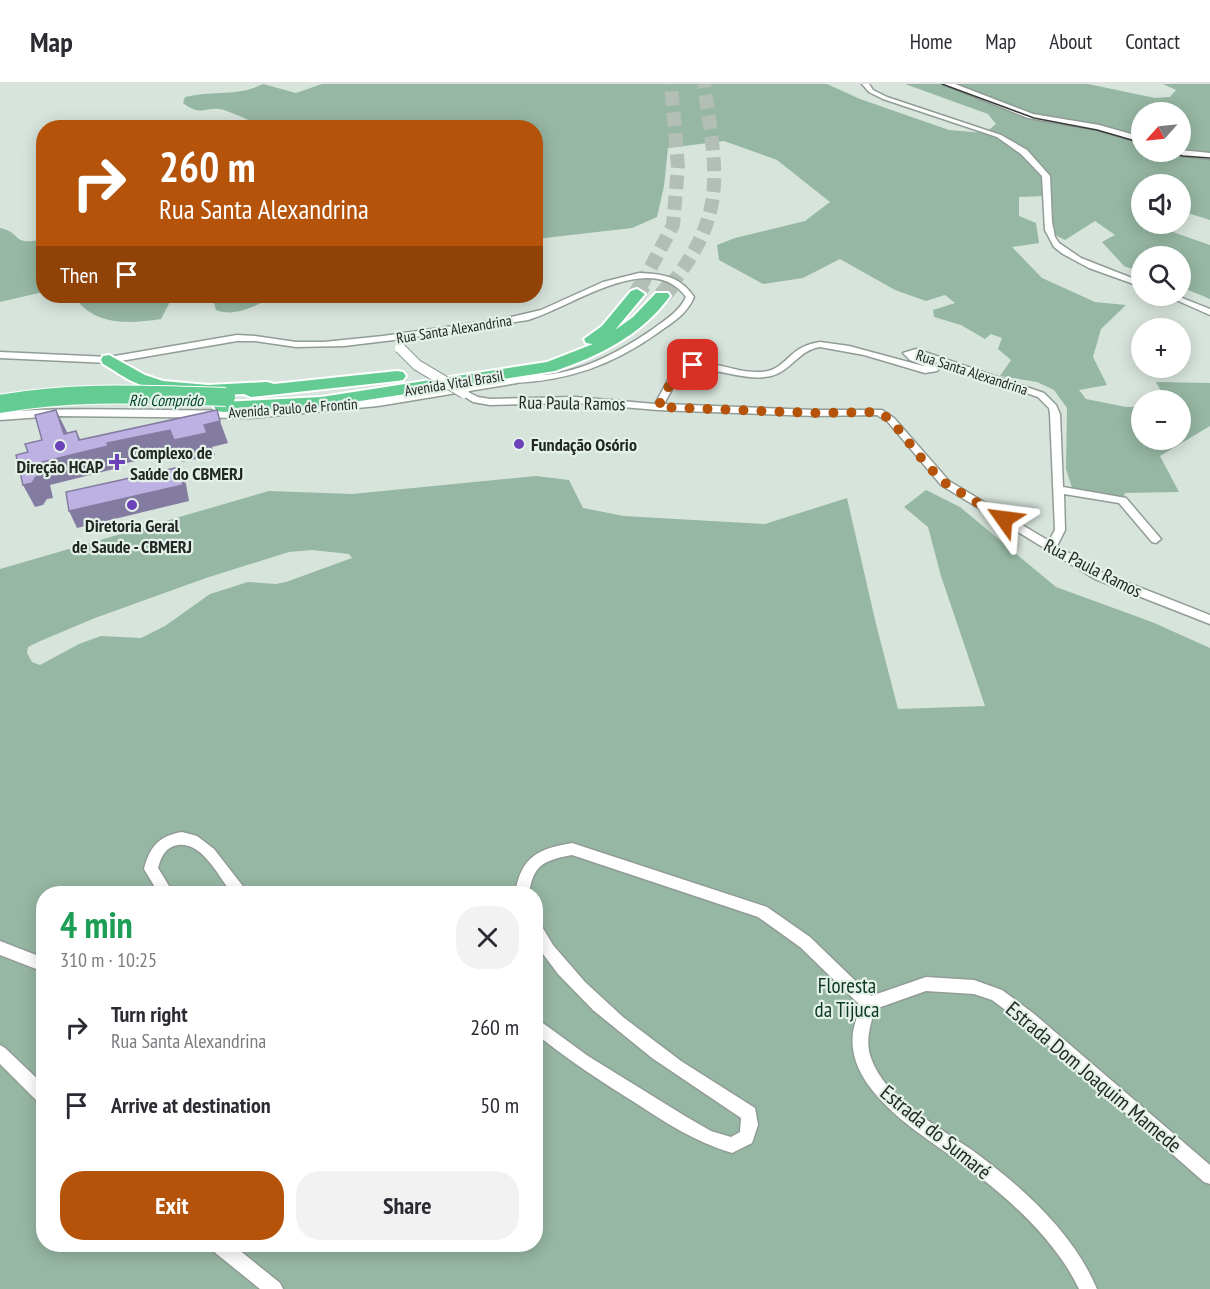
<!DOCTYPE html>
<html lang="en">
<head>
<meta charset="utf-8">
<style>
  :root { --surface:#fff; --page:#f2f2f3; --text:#2b2b33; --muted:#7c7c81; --line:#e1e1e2; --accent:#b45309 }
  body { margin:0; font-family:"PT Sans Narrow",sans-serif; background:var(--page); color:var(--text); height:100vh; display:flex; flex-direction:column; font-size:22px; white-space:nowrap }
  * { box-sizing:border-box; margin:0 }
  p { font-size:20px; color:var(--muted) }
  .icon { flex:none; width:33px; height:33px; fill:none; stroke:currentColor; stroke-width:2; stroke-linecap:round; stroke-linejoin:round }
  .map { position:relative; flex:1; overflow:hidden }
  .side { position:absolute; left:36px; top:802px; width:507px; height:366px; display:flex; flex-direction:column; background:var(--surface); border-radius:24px; box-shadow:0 3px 15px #0003 }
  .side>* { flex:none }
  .banner { position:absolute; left:36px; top:36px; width:507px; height:183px; border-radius:24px; box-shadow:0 3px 15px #0003; background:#b45309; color:#fff; overflow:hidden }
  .needle { width:39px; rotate:243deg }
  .tools { position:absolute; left:1131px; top:18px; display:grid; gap:12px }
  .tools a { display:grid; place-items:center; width:60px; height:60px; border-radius:50%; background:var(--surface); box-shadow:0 3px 15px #0003; font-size:30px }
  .pin { position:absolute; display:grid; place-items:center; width:51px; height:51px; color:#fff; margin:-26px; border-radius:12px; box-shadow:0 3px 9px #0006 }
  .me { position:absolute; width:66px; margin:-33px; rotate:301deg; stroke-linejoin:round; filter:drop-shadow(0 0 4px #0008) }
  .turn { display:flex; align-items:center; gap:21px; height:126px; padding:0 24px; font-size:27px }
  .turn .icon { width:78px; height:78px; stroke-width:2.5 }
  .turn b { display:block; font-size:42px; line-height:51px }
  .then { display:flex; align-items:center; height:57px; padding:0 24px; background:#0003; gap:12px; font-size:22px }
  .round { display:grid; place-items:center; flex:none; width:63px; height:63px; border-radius:24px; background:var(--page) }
  .headline { display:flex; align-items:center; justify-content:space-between; height:102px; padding:0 24px }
  h1 { font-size:36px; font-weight:700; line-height:45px; color:#1e9e55 }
  .primary-button { display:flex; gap:12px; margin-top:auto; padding:12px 24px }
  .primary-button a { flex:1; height:69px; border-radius:24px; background:var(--accent); color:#fff; font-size:24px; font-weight:700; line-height:69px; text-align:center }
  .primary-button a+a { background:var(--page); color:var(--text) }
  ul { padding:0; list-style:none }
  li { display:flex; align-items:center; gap:18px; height:78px; padding:0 24px }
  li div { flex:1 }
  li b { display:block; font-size:22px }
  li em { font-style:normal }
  header { display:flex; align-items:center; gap:36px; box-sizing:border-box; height:84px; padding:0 30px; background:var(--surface); border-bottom:2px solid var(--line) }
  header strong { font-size:28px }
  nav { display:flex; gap:33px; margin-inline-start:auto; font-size:21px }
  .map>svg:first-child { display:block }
  .green { fill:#96b7a3; fill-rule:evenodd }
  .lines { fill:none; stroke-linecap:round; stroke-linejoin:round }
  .motorway-tunnel-far1 { stroke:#b3beb7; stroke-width:14; stroke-dasharray:14 7; stroke-linecap:butt }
  .motorway-tunnel { stroke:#b3beb7; stroke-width:18; stroke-dasharray:18 9; stroke-linecap:butt }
  .minor-casing { stroke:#909c95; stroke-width:3 }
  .tertiary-casing { stroke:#909c95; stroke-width:3 }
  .secondary-casing { stroke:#909c95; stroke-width:3 }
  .motorway-casing { stroke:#fff; stroke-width:4 }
  .minor { fill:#fff; fill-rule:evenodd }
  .tertiary { fill:#fff; fill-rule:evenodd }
  .secondary { fill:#fff; fill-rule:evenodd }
  .motorway { fill:#64cc93; fill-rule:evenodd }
  .tram { stroke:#373d39; stroke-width:1.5 }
  .minor-bridge-casing { stroke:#909c95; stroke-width:12; stroke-linecap:butt }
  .motorway-bridge-casing { stroke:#fff; stroke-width:20; stroke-linecap:butt }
  .minor-bridge { stroke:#fff; stroke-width:10 }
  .motorway-bridge { stroke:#64cc93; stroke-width:18 }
  .shaded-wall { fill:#847ca0 }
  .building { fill:#bdb1e4; stroke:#847ca0; stroke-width:1.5 }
  .route { stroke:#b45309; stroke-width:10; stroke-dasharray:0 18 }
  .poi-dot { fill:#6c41b9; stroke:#e4f1e9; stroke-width:2 }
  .labels { text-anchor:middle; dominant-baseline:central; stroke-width:4.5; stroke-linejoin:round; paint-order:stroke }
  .far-street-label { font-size:15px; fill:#232825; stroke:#e4f1e9 }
  .far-water-label { font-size:16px; font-style:italic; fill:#03482a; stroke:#e4f1e9 }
  .street-label { font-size:18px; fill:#232825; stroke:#e4f1e9 }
  .poi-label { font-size:18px; font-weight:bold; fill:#232825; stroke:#e4f1e9; text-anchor:start }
  .near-park-label { font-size:21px; fill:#0c3722; stroke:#e4f1e9 }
  .near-street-label { font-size:21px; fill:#232825; stroke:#e4f1e9 }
</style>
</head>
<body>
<header>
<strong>Map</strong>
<nav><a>Home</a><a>Map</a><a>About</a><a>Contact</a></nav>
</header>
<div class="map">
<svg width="1210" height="1205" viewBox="0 0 1210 1205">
  <rect width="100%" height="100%" fill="#d7e4dc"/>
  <!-- green -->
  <g class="green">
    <path d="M263,0L296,9L322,0H827L860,15L949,46L985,49L996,40L988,30L905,0H1088L1155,14L1170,13L1176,6L1163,0H1210V136L1181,127L1180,100H1142V140H1150L1210,161V215L1181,203L1180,172H1142L1141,188L1124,182L1102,158L1115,151L1095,137L1065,156L1049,148L1045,112L1019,113V132L1036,139L1039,159L1012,163L1042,194L1095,218L1126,221L1101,245L1093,273L1107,301L1079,306L1086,315L1126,323H1141L1142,356H1180V316H1166L1156,298L1210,299V342L1160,372L1179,408L1125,409L1123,415L1073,407L1066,385L1067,324L1054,306L1037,298L1000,292L1011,276L998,265L1002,254L991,250L985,255L961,241L934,233L933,226L955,219L945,211L926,217L895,206L840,175L803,194L763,200L719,176L717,161L735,154L805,137L830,118L777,76L724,57L668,64L664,102L657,133L632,144L536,155V44L259,43L260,41C248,36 236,30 224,26C207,21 202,34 183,19L185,13C212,6 238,13 263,0ZM1142,28H1180V68H1142Z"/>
    <path d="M0,144C22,148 11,163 43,155V208L0,218Z"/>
    <path d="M74,212H173L161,235C129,240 93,242 74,212Z"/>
    <path d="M212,212H275C256,221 237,234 216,226Z"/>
    <path d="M536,392L569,396L583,424L624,432L765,440L847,414L876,540L898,625L985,622L941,492L928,443L904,423L926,406L960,423L1056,503L1152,538L1210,564V1205H0V485L269,407L352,410ZM312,466L349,470L352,474L286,498L276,500L248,498L210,510L165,542L141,554L101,552L79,560L40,581L32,578L27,569L28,563L38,558L95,534L206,494L289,468ZM44,810H536V1161H44Z"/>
  </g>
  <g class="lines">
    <!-- motorway-tunnel-far1 -->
    <g class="motorway-tunnel-far1">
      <path d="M641,202L673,141L678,83L671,0"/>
      <path d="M670,202C729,128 716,87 704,0"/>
    </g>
    <!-- motorway-tunnel -->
    <g class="motorway-tunnel">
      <path d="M637,210L642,201"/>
      <path d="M662,212L671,201"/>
    </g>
    <defs>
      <g id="minor">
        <path d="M862,0H869L873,6L887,13L1001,51L1027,66L1050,92L1052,138L1055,153L1059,159L1081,174L1142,198V203L1089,184L1063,170L1054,163L1045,146L1042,92L1021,70L997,53L883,15L869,8Z"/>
        <path d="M639,189C663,190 680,192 694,213C687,230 673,238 659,248C613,281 568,297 512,299L507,296C516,290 541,292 553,290C590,284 622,266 653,245C666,235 679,228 686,213C651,164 570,224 528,236L402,255L344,262L296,263L255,257H237L109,279L0,274V268L109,273L237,251L255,252L296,258H324L383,252L503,235L541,226L603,198Z"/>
        <path d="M1167,212H1177L1210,225V231Z"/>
        <path d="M820,258L849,262L927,283L910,276L903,269L916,265L1044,309L1056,321L1060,330L1063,403L1126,414L1161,455L1156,459L1152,458L1119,419L1064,410L1065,446L1057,462L1103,489L1210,531V540L1095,495L941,401L888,338L877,331L814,332L658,326L575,319L490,321L473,318L459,309L464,306L478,313L490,315L575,313L655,320L675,283C687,280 699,278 712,280C729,283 750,291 768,287C788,282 790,262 820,258ZM820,263L864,271L925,289L937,287L939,285L931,278L915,271L1038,313L1049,324L1050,330L1055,446L1049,457L949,397L894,334L882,326H814L664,320L682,287C712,279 741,299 771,292C791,287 799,266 820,263Z"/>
        <path d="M182,748L197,752L214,765L249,810H232C220,794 202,757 178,761C165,763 161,773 158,784L174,810H159L144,785C150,762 159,752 182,748Z"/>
        <path d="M572,759L767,823L810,853L871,912L926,893L974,896L1002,906L1033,929L1210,1081V1100L1204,1098L1023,939L992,916L974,910L926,907L875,925C870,941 865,958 871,974C885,1015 939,1043 972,1066C1021,1102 1073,1148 1097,1205H1079C1058,1161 1018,1123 980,1093C938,1059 845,1013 853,949C854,940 858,931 861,922L800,863L758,833L572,771C544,776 533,781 529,810H515C521,773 537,765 572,759Z"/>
        <path d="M536,839L541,841L553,861L585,898L623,933L681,977L755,1024L758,1041L752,1059L732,1069C695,1058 666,1039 634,1018C600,997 567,975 536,950V934L588,972L685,1032L711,1047L731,1053L740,1048L741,1034L652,974L593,926L558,890L543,870L536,858Z"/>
        <path d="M0,857L44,874V888L0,871Z"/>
        <path d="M0,961L5,964L44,1001V1020L38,1018L0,980Z"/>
        <path d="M210,1161H233L280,1199L283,1205H260L213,1167Z"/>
      </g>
      <g id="tertiary">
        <path d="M943,0H955L1033,30L1099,41L1142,53V59L1098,46L1028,34Z"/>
        <path d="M1180,66L1210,69V75L1175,71L1171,68Z"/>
      </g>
      <path id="secondary" d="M512,292L517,293L519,296L517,299L378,322L251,334L56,332L0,336V328C84,322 167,328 250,326C338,323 426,306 512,292Z"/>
      <g id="motorway">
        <path d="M637,205L645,210L615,246L633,233L656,209H668L670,212C642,251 599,272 555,287L321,323L223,328L217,327L214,323L217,319L223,318L321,313L547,278L593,260L586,259L584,255L602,242L631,207Z"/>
        <path d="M109,271L145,291L163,297L208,301L267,298L274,300L397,287L403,288L406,292L403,296L397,297L251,313L244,310C209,312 168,314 136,299C124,294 114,286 103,280L101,276L103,272Z"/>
      </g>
    </defs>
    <!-- minor casing -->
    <use href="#minor" class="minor-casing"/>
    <!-- tertiary casing -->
    <use href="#tertiary" class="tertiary-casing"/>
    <!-- secondary casing -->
    <use href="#secondary" class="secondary-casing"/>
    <!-- motorway casing -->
    <use href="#motorway" class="motorway-casing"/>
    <!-- minor -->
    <use href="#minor" class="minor"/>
    <!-- tertiary -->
    <use href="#tertiary" class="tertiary"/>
    <!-- secondary -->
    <use href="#secondary" class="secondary"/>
    <!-- motorway -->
    <use href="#motorway" class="motorway"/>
    <!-- tram -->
    <g class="tram">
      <path d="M942,0L1034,34L1097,46L1142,59"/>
      <path d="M1169,68L1183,72L1210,74"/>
    </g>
    <defs>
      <path id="minor-bridge" d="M400,264L417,281L464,309"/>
      <path id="motorway-bridge" d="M0,320C75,306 150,311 226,313"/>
    </defs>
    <!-- minor-bridge casing -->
    <use href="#minor-bridge" class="minor-bridge-casing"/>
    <!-- motorway-bridge casing -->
    <use href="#motorway-bridge" class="motorway-bridge-casing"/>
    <!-- minor-bridge -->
    <use href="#minor-bridge" class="minor-bridge"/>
    <!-- motorway-bridge -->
    <use href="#motorway-bridge" class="motorway-bridge"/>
  </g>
  <!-- shaded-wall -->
  <g class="shaded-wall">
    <path d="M56,326L67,348L74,370L79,356L76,347L86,367L107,359L170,346L220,337L228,359L212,363L215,371L182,378L178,368L117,381L118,384L50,401L53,414L47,415L43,421L35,423L23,401L36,393L38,379L64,350Z"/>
    <path d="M180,383L186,400L189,417L77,444L69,427Z"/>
  </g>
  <!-- building -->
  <g class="building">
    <path d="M56,326L64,350L76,347L79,356L217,326L220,337L204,341L207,349L174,356L170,346L107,359L108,362L38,379L42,392L36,393L32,399L23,401L16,371L28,368L25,360L42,356L35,331Z"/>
    <path d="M180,383L183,401L69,427L66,408Z"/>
  </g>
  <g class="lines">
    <!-- route -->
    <path class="route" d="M693,281L678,285L658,323L814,329L879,328L891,336L926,380L945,399L1004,435"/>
  </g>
  <!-- markers -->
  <g class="poi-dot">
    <circle cx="519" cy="360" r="6"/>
    <circle cx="60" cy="362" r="6"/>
    <path d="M114 369h6v6h6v6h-6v6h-6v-6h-6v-6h6z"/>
    <circle cx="132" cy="421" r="6"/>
  </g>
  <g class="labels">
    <!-- far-street labels -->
    <g class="far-street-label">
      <text transform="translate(454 245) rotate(-9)">Rua Santa Alexandrina</text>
      <text transform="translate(972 288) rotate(18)">Rua Santa Alexandrina</text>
      <text transform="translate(454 299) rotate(-9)">Avenida Vital Brasil</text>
      <text transform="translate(293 324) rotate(-4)">Avenida Paulo de Frontin</text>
    </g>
    <!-- far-water labels -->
    <g class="far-water-label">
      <text x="166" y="316">Rio Comprido</text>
    </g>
    <!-- street labels -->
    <g class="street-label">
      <text transform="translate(572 319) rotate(1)">Rua Paula Ramos</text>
      <text transform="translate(1093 484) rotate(27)">Rua Paula Ramos</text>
    </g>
    <!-- poi labels -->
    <g class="poi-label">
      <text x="531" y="360">Fundação Osório</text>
      <text x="130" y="368">Complexo de<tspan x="130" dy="21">Saúde do CBMERJ</tspan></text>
      <text x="60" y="382" text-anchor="middle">Direção HCAP</text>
      <text x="132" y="441" text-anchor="middle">Diretoria Geral<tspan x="132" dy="21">de Saude - CBMERJ</tspan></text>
    </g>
    <!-- near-park labels -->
    <g class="near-park-label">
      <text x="847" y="901">Floresta<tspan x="847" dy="24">da Tijuca</tspan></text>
    </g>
    <!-- near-street labels -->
    <g class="near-street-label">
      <text transform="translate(1094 993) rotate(40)">Estrada Dom Joaquim Mamede</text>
      <text transform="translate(936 1048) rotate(39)">Estrada do Sumaré</text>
    </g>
  </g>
</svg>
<div class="tools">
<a><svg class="needle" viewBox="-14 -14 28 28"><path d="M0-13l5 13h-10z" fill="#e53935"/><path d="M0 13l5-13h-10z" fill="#7c7c81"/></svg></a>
<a><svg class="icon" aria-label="sound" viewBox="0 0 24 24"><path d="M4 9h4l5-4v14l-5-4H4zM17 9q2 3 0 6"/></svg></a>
<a><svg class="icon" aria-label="search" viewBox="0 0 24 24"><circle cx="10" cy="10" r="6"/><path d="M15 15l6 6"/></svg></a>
<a>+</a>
<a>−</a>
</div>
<div class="pin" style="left:693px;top:281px;background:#d93025"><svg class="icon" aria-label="arrive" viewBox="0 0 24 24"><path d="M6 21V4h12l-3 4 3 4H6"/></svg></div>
<svg class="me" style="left:1004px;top:435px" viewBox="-20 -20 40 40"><path d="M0-17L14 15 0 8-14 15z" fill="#b45309" stroke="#fff" stroke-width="4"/></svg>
<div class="banner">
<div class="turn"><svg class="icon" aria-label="right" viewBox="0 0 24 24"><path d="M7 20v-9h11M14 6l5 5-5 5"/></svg><div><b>260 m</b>Rua Santa Alexandrina</div></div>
<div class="then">Then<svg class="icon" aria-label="arrive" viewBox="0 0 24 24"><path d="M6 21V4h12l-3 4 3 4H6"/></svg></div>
</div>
<section class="side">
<div class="headline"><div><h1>4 min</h1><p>310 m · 10:25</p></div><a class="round"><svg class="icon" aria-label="close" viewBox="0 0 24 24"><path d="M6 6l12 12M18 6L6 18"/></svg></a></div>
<ul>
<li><svg class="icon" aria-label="right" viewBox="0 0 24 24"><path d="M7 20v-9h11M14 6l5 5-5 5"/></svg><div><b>Turn right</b><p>Rua Santa Alexandrina</p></div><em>260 m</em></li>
<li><svg class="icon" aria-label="arrive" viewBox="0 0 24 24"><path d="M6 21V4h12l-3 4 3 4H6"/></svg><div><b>Arrive at destination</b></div><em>50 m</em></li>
</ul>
<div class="primary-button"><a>Exit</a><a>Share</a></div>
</section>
</div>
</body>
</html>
